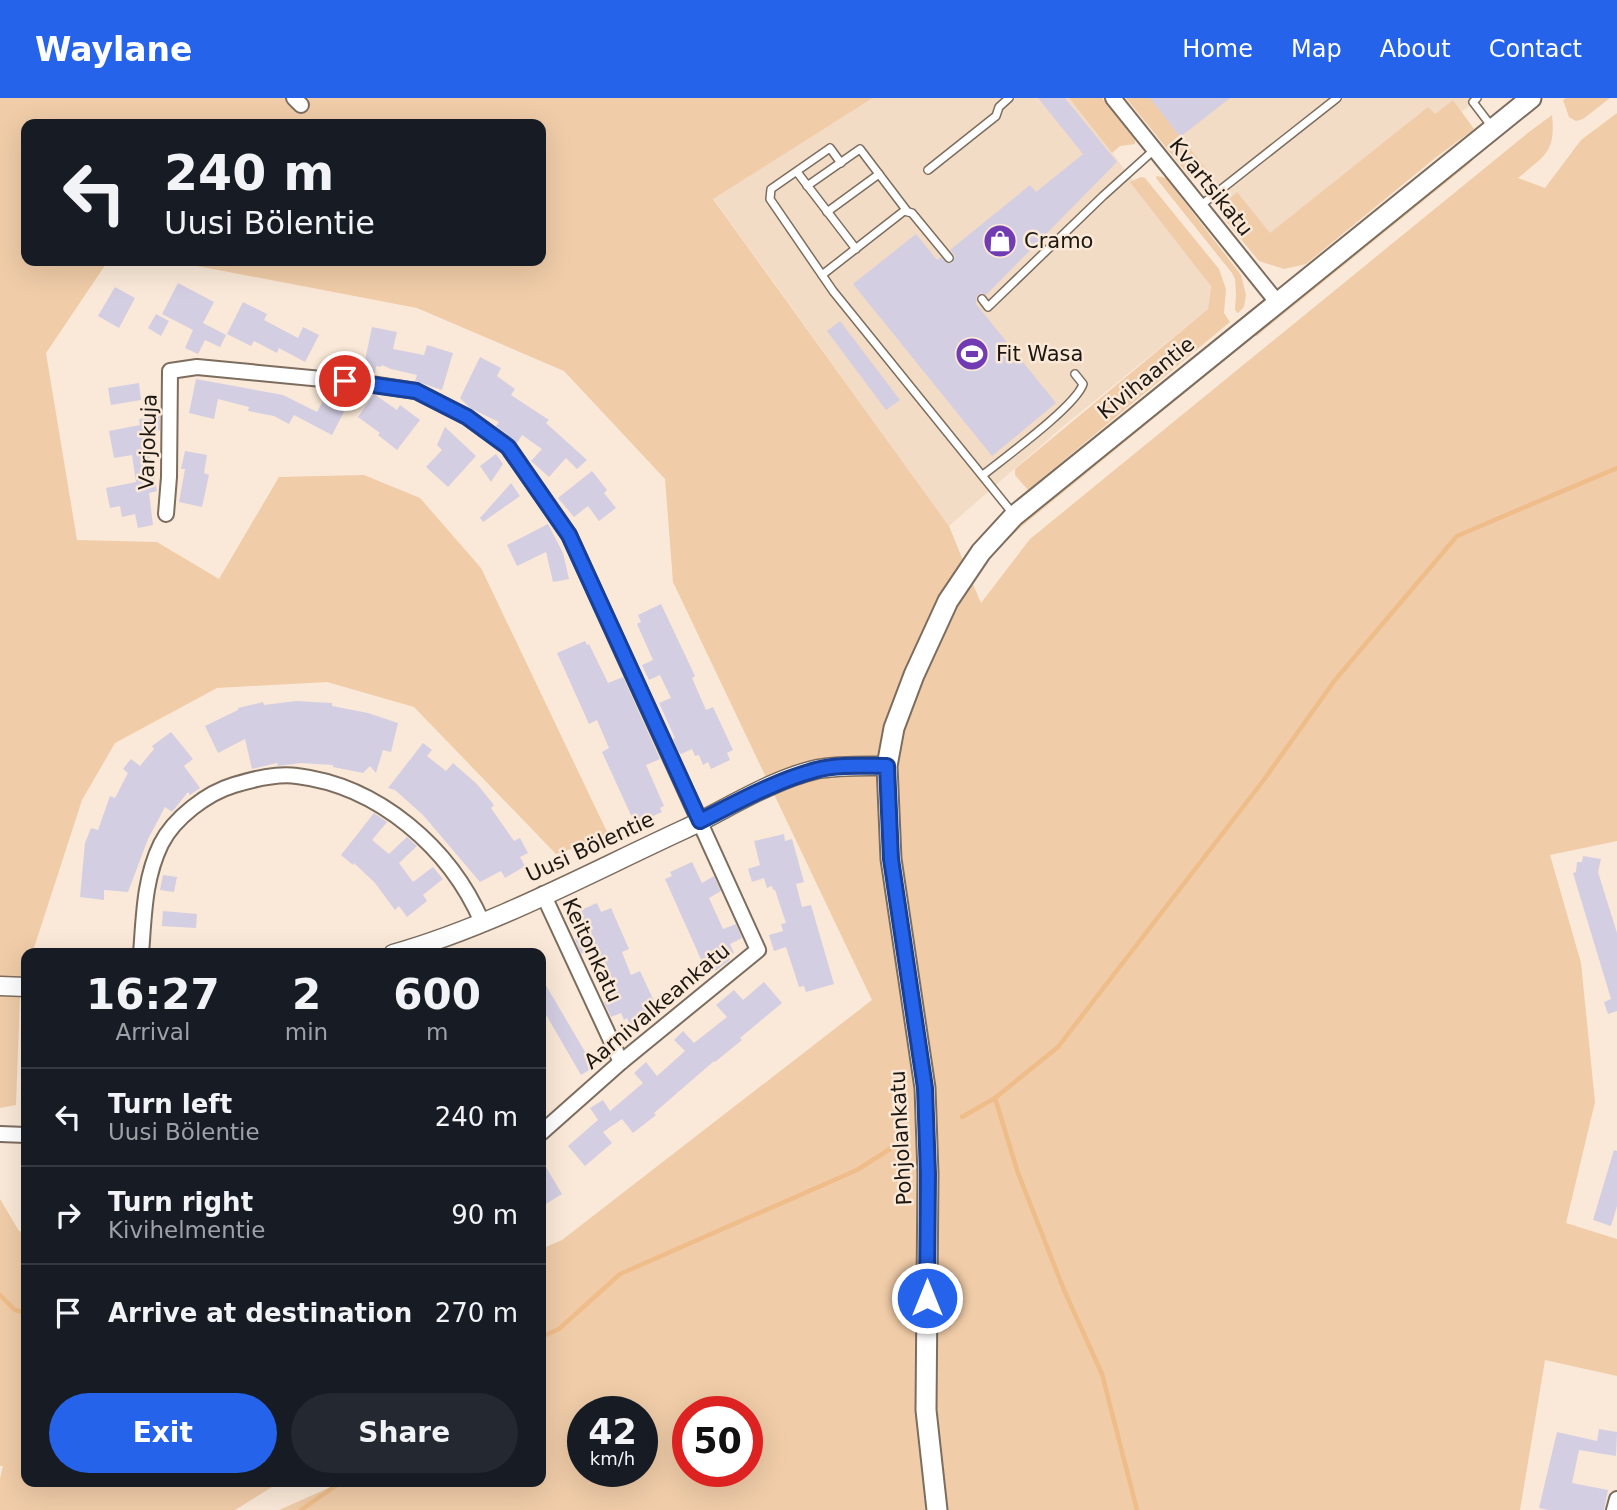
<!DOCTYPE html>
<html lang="en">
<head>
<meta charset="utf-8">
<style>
  :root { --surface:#171b24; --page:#242831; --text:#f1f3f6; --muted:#9ea1a6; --line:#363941; --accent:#2563eb }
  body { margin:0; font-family:"DejaVu Sans",sans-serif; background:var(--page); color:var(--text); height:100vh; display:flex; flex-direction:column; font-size:26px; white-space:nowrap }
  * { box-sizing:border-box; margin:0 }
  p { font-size:23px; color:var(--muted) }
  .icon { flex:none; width:38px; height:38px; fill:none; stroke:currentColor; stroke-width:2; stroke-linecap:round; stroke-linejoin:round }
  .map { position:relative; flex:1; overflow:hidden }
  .drawer { position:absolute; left:21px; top:850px; width:525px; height:539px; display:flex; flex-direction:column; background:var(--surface); border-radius:14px; box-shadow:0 7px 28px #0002 }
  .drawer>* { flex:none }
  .hud { position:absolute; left:21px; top:21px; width:525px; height:147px; border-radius:14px; box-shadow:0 7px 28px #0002; background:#171b24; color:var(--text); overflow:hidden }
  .speed { position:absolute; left:567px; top:1298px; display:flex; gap:14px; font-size:35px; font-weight:700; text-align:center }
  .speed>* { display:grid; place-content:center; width:91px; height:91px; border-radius:50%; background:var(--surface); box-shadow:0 7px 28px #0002; line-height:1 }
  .speed small { font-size:18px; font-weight:400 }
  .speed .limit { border:10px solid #d22; background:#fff; color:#111 }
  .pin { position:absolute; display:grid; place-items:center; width:60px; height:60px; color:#fff; margin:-30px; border:4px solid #fff; border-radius:50%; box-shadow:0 2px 7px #0007 }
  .me { position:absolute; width:77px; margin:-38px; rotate:0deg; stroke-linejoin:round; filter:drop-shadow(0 0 5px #0008) }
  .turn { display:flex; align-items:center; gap:24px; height:147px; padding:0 28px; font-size:32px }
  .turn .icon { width:91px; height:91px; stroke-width:2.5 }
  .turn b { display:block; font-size:49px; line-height:60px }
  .eta { display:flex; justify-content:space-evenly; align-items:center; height:119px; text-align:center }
  .eta b { font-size:42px; font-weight:700; line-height:49px }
  .primary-button { display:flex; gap:14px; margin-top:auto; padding:14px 28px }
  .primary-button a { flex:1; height:80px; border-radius:42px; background:var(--accent); color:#fff; font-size:28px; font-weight:700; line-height:80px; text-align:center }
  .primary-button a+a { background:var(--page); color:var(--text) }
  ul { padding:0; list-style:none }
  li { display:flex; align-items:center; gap:21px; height:98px; padding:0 28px; border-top:2px solid var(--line) }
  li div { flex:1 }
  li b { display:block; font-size:26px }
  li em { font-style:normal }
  header { display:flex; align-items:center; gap:42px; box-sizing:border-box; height:98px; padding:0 35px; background:var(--accent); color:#fff }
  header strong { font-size:33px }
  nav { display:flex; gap:38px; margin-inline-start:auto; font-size:24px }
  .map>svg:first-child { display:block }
  .built { fill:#f3dcc6 }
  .green { fill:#f0cca8; fill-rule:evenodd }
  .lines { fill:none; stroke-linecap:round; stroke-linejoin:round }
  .stream { stroke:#efbd89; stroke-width:4.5 }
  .building { fill:#d4cee2 }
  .service-casing { stroke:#7c6d5f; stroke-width:10 }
  .minor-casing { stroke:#7c6d5f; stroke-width:18 }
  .tertiary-casing { stroke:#7c6d5f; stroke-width:21 }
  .secondary-casing { stroke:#7c6d5f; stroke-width:23 }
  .service { stroke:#fff; stroke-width:7 }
  .minor { stroke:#fff; stroke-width:14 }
  .tertiary { stroke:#fff; stroke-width:18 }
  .secondary { stroke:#fff; stroke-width:19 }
  .route-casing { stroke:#184099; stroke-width:18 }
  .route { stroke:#2563eb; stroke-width:12 }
  .labels { text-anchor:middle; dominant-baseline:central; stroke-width:5; stroke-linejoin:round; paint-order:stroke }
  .street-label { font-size:21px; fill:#1d1711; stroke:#fae9d8 }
  .poi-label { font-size:21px; fill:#1d1711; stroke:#fae9d8; text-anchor:start }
</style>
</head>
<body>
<header>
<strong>Waylane</strong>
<nav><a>Home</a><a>Map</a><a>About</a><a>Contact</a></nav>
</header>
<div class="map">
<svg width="1617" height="1412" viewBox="0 0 1617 1412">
  <rect width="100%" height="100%" fill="#fae9d8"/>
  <!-- built -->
  <g class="built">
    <path d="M873,0H1069L1211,182L1208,211L1066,326L949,428L713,100Z"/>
    <path d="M1137,0H1482L1433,32L1261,156Z"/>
  </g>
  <!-- green -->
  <g class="green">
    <path d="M0,0H873L713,101L949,428L969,477L1019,422L1234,252L1235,254L1022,428L992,456L972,484L981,505L1030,441L1529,34L1552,17C1556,55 1544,58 1518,80L1545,90L1581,42L1617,15V743L1550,757L1581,865L1595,1004L1566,1125L1617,1141V1278L1545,1262L1520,1412H279L342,1384H541V1151L562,1142L872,902L673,484L665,381L564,273L417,210L171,163H541V26H26V163H108L46,255L77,442L157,444L219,481L279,379L364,377L420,400L481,470L609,738L556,756L414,609L327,584L217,590L115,645L82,702L32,856H26V875L20,897L16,1007L0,1010ZM583,1314H642V1374H583ZM688,1314H747V1374H688Z"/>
    <path d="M1069,0H1102L1135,42V46L1120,48L1112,55Z"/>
    <path d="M1126,0H1150L1207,72L1198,80L1190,79Z"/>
    <path d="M1566,0H1610L1583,21L1576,23L1569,19L1563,2Z"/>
    <path d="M1453,2L1474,31L1435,60L1306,166L1284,171L1259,163L1225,122C1221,110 1229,101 1237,94L1270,135L1428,9L1435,16Z"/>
    <path d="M1491,42L1469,66L1265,231L1257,238L1252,237Z"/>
    <path d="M1157,78L1166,80L1241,177L1246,197L1244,209L1238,215L1235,212L1236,196L1235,181L1232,175L1156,80Z"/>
    <path d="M1141,79L1145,80L1219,171L1226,191L1224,215L1230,224L1028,392L1015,377V371L1208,211L1211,188L1207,183L1130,84Z"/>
    <path d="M0,1101L19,1133L26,1134V1384H280L235,1412H0V1381L3,1368H0Z"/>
  </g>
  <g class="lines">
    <!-- stream -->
    <g class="stream">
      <path d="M995,1000L1018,1075L1064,1192L1102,1276L1137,1412"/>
      <path d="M962,1019L995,1000L1058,949L1263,683L1335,582L1457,438L1617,370"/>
      <path d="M0,1197L15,1212L26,1215"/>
      <path d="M541,1239L559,1231L620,1176L857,1072L898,1046"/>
      <path d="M301,1412L341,1384"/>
    </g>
  </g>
  <!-- building -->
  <g class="building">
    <path d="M1038,0H1065L1117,64L986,197L981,195L977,198L976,206L1056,305L992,358L853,186L916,136L937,162L941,159L946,165H952L955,158L950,152L1030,87L1036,94L1083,56Z"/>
    <path d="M1150,0H1230L1180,39Z"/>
    <path d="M178,185L214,204L203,225L226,237L220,249L205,242L198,256L185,250L193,232L162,216Z"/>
    <path d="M115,189L135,200L119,230L98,218Z"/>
    <path d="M243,204L267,216L264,222L298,240L303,229L319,237L305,264L279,250L277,255L254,243L251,248L227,236Z"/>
    <path d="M156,216L169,223L161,238L148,230Z"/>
    <path d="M840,223L900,302L886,312L827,233Z"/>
    <path d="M372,229L397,234L393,251L424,257L427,247L453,255L442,292L415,283L417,277L391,271L382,267L381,269L376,268L375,275L363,272Z"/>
    <path d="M480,259L501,270L497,278L515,291L511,297L549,322L546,325L587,362L577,371L566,360L549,379L531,363L542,351L522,337L517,345L496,328L499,324L470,310L460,300Z"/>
    <path d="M196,281L283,297L317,314L326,297L347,308L332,337L294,317L289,326L274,318L248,313L249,309L218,301L214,321L189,315Z"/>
    <path d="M139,285L141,302L111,307L108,290Z"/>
    <path d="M374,296L397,312L400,307L420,322L397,352L378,337L380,335L358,319Z"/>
    <path d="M160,318V332L145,335L157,393L149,395L153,427L138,430L135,416L122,419L120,408L110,410L106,390L136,384L132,357L114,360L109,333L140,327L139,321Z"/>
    <path d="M445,329L476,358L448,389L426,369L442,352L437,347Z"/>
    <path d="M185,353L207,357L204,375L209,377L202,409L179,404L185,371H181Z"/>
    <path d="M496,356L503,366L491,384L480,368Z"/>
    <path d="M592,373L607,392L604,395L616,410L599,423L588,408L574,419L558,400Z"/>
    <path d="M511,385L520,398L483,424L480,420Z"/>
    <path d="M548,426L563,455L569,481L553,484L546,454L517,468L507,447Z"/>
    <path d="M661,506L695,578L692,580L706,612L713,609L733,652L727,655L730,662L711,671L708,664L703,667L699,657L695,658L692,651L681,656L678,653L673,641L675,640L659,605L671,600L660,577L649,582L642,567L653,562L637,526L641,524L638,517Z"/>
    <path d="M585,543L587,547L589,546L608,585L623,579L660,661L646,667L664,708L660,710L662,714L635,726L602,654L609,650L597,622L589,626L557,555Z"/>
    <path d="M296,603L332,605V608L368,615L398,625L391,654L383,652L376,675L370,668L363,675L333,669V667L301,665L278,668L277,665L252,671L245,641L218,655L205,628L238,612V610L263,604L264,607Z"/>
    <path d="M171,634L193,661L184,668L200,690L190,697L188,694L172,714L165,709L148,741L128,794L104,792V802L80,799L85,745L91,730L98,732L110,698L115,700L128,675L123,671L131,661L140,668L154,651L152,648Z"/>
    <path d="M423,645L432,652L427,658L446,673L453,665L477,686L494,707L491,710L514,743L520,740L528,755L520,759L525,768L505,780L501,773L480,784L423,717L395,692L388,690Z"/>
    <path d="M374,715L387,724L372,742L389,756L407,739L417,748L399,765L413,784L433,769L443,781L423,797L427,803L407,819L399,808L395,812L375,785L354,765L353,767L341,757Z"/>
    <path d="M784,736L785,743L792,741L804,784L796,786L802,809L811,807L834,886L806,894L804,888L799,889L786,849L774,853L769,837L783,833L781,826L786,825L775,792H773L772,788L767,790L764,780L752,784L748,771L760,767L754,743Z"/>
    <path d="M1583,758L1601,761L1598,774L1617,835V913L1608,916L1604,904L1611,901L1573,775L1576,774L1577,764H1582Z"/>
    <path d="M692,764L702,785L714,778L721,793L709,800L723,831L736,826L742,840L730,846L734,855L728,857L730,862L715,873L711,865L704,868L665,781L672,778L670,774Z"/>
    <path d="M163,777L177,779L174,794L160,792Z"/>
    <path d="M597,805L601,814L611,810L629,851L622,854L631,877L640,873L659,914L650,918L652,923L636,930L634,925L630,927L627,920L624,922L621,915L611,919L604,904L614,900L611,892L614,891L612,885L614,884L604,862L600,864L597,857L594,859L591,852L581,856L575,841L584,837L574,815Z"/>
    <path d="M163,813L197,816L196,830L162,828Z"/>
    <path d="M541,879L594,969L581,977L541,908Z"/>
    <path d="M764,884L782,905L740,940L742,942L715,964L714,963L654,1015L656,1017L633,1035L622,1021L603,1034L612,1045L585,1068L568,1048L598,1022L590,1010L603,1002L610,1013L643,985L634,975L646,964L657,978L685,953L674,942L683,933L694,945L727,919L716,907L734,892L743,902Z"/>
    <path d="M1614,1052L1617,1053V1108L1611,1128L1593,1122Z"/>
    <path d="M541,1061L562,1096L541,1109Z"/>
    <path d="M1599,1331L1617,1334L1616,1358L1579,1352L1572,1385L1608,1392L1604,1412H1548L1539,1410L1557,1334L1597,1343Z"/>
  </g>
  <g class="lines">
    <defs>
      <g id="service">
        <path d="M1477,0L1473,4L1492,29"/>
        <path d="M841,65L830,50L771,91L770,101L833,193L1014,417"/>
        <path d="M928,72L996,18L999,9L1009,0"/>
        <path d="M797,74L856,151"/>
        <path d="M807,88L860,51L907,113"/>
        <path d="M1200,108L1337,0"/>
        <path d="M827,114L879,76"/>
        <path d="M822,177L904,113L912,115L949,160"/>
        <path d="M982,201L988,209L1103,98L1154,52"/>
        <path d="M983,377C1004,360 1076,308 1083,286L1075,276"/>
      </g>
      <g id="minor">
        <path d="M294,0L301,7"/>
        <path d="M1113,0L1277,204"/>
        <path d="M166,416L169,379L170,273L197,269L364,285L416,293L467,319L508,349L569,437L758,852L621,964L541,1035"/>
        <path d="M543,796L621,964"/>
        <path d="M141,856C144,818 144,781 161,746C174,720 207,695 234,687C254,681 277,675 297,678C379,688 450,750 482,824"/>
        <path d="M0,1036L26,1037"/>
        <path d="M1614,1412L1617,1401"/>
      </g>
      <g id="tertiary">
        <path d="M393,856C495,827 591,774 687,730C728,710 773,681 818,671C841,667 864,668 887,668"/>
        <path d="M0,888L26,889"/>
      </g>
      <path id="secondary" d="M937,1412L926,1312L928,1076L925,990L891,761L887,668L894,630L914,577L948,503L981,454L1014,418L1531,0"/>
    </defs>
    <!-- service casing -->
    <use href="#service" class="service-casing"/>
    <!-- minor casing -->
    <use href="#minor" class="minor-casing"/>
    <!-- tertiary casing -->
    <use href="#tertiary" class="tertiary-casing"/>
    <!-- secondary casing -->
    <use href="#secondary" class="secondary-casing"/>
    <!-- service -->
    <use href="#service" class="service"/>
    <!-- minor -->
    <use href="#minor" class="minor"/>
    <!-- tertiary -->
    <use href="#tertiary" class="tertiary"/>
    <!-- secondary -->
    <use href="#secondary" class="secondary"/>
  </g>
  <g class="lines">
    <defs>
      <path id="route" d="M345,283L416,293L467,319L508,349L569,437L700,723C738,704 775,683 816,672C838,666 864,668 887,668L891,761L925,990L928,1076L927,1200"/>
    </defs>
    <!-- route casing -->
    <use href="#route" class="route-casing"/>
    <!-- route -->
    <use href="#route" class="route"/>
  </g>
  <!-- icons -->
  <defs>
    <symbol id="shop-disc" viewBox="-11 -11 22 22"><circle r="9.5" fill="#713cb3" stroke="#fae9d8"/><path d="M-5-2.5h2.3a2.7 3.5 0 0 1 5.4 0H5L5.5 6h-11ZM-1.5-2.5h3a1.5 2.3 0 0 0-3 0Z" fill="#fff"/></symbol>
    <symbol id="stadium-disc" viewBox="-11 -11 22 22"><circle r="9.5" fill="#713cb3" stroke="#fae9d8"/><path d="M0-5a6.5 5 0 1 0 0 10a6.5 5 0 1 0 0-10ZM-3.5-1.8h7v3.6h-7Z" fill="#fff"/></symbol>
  </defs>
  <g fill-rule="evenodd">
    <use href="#shop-disc" x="981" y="124" width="38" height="38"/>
    <use href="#stadium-disc" x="953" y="237" width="38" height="38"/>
  </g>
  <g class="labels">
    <!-- street labels -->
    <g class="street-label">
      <text transform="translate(1211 89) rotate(51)">Kvartsikatu</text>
      <text transform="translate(1146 280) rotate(-39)">Kivihaantie</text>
      <text transform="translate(148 344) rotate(-88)">Varjokuja</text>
      <text transform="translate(590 749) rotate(-25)">Uusi Bölentie</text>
      <text transform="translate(592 852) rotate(65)">Keitonkatu</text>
      <text transform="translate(657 908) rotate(-40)">Aarnivalkeankatu</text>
      <text transform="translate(901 1040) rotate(-93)">Pohjolankatu</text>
    </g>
    <!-- poi labels -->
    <g class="poi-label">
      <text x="1024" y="143">Cramo</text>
      <text x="996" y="256">Fit Wasa</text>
    </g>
  </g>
</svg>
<div class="speed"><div>42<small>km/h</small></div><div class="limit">50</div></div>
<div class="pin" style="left:345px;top:283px;background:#d93025"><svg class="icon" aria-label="arrive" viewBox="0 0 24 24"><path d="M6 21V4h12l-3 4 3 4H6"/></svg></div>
<svg class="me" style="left:927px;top:1200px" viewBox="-20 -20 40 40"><circle r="17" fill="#2563eb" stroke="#fff" stroke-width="3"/><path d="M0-11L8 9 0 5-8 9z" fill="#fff"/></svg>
<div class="hud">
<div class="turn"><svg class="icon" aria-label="left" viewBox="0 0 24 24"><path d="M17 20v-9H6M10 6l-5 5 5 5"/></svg><div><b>240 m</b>Uusi Bölentie</div></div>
</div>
<section class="drawer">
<div class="eta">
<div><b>16:27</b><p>Arrival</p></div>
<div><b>2</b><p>min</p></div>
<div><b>600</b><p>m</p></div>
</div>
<ul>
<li><svg class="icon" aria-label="left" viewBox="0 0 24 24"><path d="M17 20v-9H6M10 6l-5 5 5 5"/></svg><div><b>Turn left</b><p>Uusi Bölentie</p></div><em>240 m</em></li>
<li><svg class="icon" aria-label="right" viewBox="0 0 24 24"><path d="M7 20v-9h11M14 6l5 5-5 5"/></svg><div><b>Turn right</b><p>Kivihelmentie</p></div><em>90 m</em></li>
<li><svg class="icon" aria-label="arrive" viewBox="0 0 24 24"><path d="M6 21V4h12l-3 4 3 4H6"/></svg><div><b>Arrive at destination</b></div><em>270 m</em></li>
</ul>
<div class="primary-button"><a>Exit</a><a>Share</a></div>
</section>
</div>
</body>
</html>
